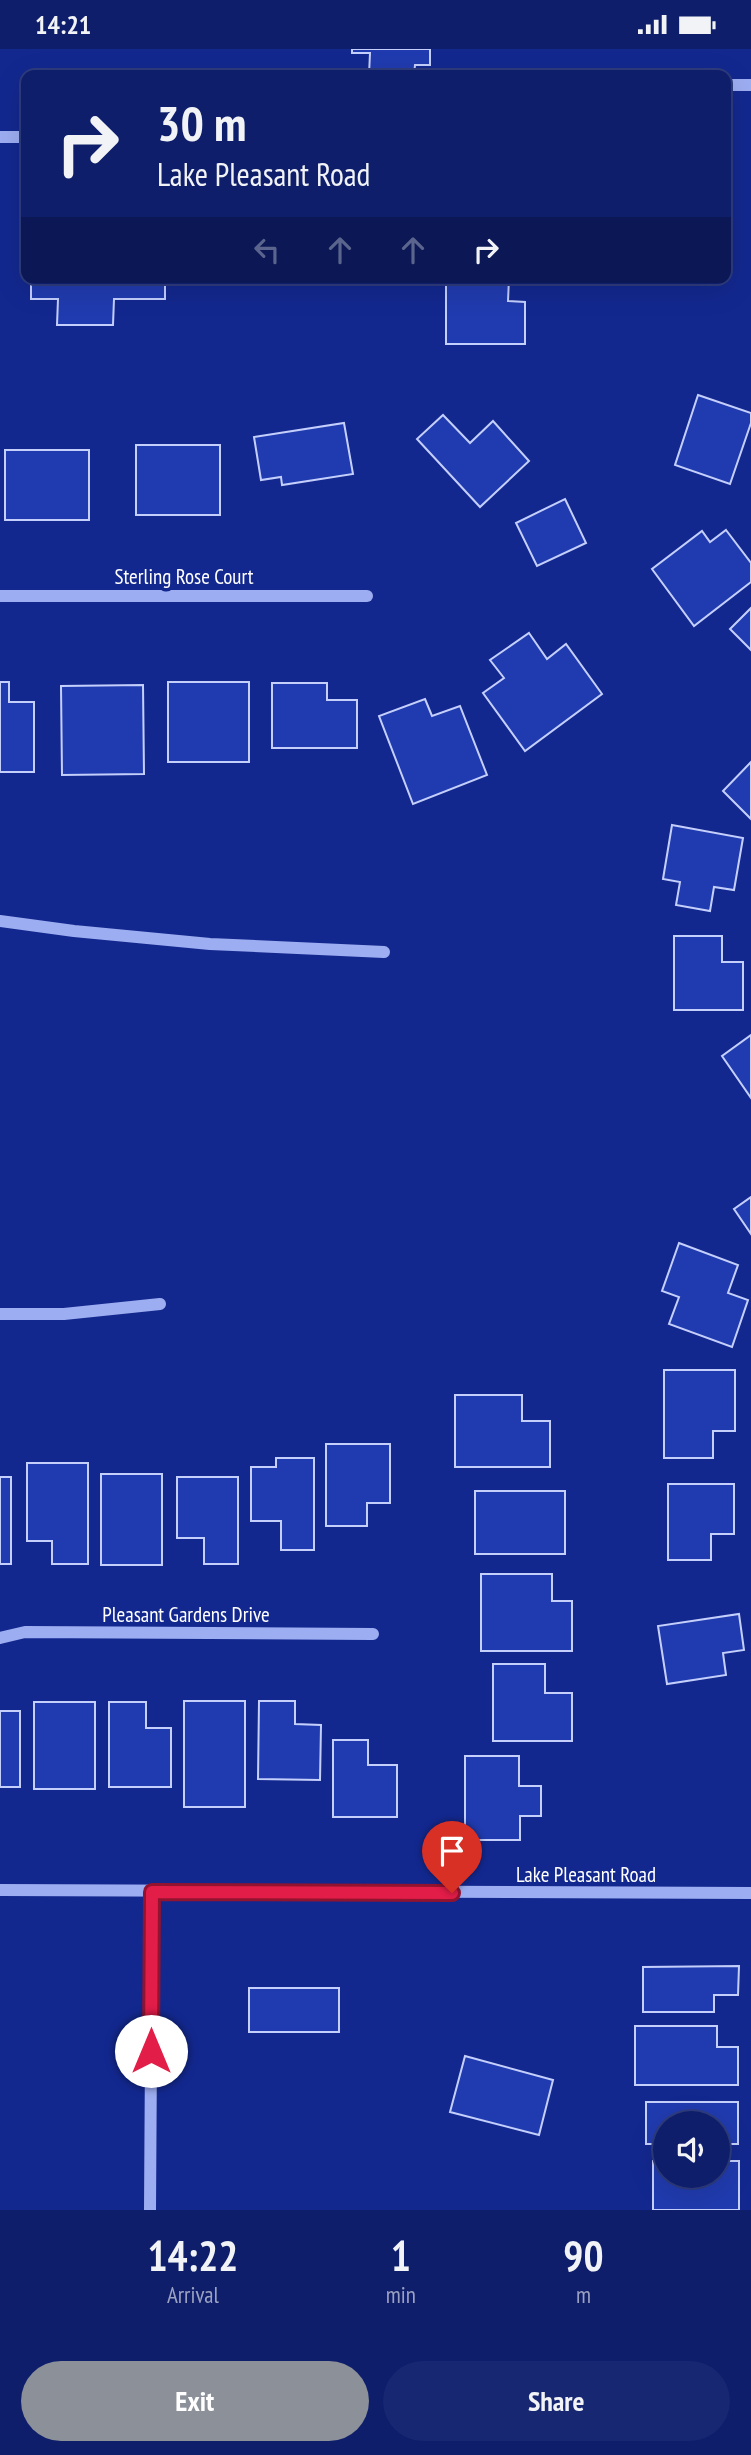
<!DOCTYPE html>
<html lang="en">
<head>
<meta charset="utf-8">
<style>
  :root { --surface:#0e1e6b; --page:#172771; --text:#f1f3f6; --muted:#9ba2c1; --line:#2e3c7e; --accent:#8c9099 }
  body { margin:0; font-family:"PT Sans Narrow",sans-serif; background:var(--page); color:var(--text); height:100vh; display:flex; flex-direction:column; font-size:26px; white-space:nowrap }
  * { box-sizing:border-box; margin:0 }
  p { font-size:23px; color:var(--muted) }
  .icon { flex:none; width:38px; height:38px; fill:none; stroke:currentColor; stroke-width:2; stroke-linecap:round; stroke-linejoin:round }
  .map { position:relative; height:2161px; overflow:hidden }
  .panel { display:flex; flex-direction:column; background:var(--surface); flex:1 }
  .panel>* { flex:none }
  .guide { position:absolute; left:21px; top:21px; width:710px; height:214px; border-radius:14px; box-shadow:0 7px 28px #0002,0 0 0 2px var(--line); background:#0e1e6b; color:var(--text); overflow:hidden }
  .controls { position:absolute; left:653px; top:2062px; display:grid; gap:14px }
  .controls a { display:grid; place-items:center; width:77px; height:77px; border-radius:50%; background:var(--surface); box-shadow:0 7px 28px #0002,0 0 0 2px var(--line); font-size:35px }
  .pin { position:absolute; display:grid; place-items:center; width:60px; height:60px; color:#fff; margin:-72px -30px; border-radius:50% 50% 50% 0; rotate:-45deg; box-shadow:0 0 7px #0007 }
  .pin .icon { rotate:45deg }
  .me { position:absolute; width:77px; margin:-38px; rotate:0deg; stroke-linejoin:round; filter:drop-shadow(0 0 5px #0008) }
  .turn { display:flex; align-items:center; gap:24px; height:147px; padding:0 21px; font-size:32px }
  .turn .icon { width:91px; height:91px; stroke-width:2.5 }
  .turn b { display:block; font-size:49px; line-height:60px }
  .lanes { display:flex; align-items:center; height:66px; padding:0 21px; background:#0003; justify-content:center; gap:35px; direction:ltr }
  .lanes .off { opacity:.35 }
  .eta { display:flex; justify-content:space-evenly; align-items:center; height:119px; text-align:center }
  .eta b { font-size:42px; font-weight:800; line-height:49px }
  .button { display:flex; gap:14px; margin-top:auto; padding:14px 21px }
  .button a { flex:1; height:80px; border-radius:42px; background:var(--accent); color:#fff; font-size:28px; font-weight:800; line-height:80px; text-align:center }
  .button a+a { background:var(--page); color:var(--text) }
  .status { display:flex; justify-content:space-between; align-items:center; height:49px; padding:0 35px; background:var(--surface); direction:ltr }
  .status svg { height:19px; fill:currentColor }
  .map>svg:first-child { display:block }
  .building { fill:#203baf; stroke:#c4cffc; stroke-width:2 }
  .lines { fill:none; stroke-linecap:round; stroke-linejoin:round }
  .minor { stroke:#9dadf1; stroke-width:12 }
  .route-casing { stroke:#92132f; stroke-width:18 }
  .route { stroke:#e11d48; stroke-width:12 }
  .labels { text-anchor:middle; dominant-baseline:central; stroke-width:7; stroke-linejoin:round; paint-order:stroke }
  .street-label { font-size:21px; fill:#fff; stroke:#13288f }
</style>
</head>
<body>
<div class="status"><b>14:21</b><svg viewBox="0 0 49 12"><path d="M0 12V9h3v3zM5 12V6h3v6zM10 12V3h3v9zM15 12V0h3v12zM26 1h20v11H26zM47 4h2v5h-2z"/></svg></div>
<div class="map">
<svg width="751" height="2161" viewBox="0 0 751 2161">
  <rect width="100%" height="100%" fill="#13288f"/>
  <!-- building -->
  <g class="building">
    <path d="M352,0H430V16H415L414,26H369L370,4H352Z"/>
    <path d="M31,229H165V250H114L113,276H57L58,250H31Z"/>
    <path d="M446,229H509L508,252L525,253V295H446Z"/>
    <path d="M698,346L751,364V374L730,435L675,416Z"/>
    <path d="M443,366L470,394L493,372L529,412L480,458L417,390Z"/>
    <path d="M344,374L353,425L282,436L281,428L261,431L254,388Z"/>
    <rect x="136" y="396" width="84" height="70"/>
    <rect x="5" y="401" width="84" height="70"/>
    <path d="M565,450L586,494L537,517L516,474Z"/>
    <path d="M726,481L751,514V533L694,577L652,520L702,482L710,493Z"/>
    <path d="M751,559V601L730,580Z"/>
    <path d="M529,584L547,610L566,595L602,645L525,702L483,644L504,629L490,611Z"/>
    <path d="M0,633H9V653H34V723H0Z"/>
    <rect x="168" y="633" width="81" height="80"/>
    <path d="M272,634H327V651H357V699H272Z"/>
    <path d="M143,636L144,725L62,726L61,637Z"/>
    <path d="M425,650L432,667L460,657L487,726L413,755L379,667Z"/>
    <path d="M751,713V770L723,742Z"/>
    <path d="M672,776L743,789L734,841L714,838L710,862L676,856L680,833L663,830Z"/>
    <path d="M674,887H722V913H743V961H674Z"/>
    <path d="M751,986V1049L722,1007Z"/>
    <path d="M751,1148V1185L734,1160Z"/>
    <path d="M679,1194L738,1216L728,1244L748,1251L732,1298L669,1275L679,1248L662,1242Z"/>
    <path d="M664,1321H735V1382H713V1409H664Z"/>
    <path d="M455,1346H522V1372H550V1418H455Z"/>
    <path d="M326,1395H390V1454H367V1477H326Z"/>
    <path d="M276,1409H314V1501H281V1472H251V1418H276Z"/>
    <path d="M27,1414H88V1515H52V1492H27Z"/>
    <rect x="101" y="1425" width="61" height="91"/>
    <rect x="0" y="1428" width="11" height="87"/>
    <path d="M177,1428H238V1515H204V1489H177Z"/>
    <path d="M668,1435H734V1485H711V1511H668Z"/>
    <rect x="475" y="1442" width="90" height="63"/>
    <path d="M481,1525H552V1552H572V1602H481Z"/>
    <path d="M739,1565L744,1601L723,1604L726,1626L667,1635L658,1577Z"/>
    <path d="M493,1615H545V1644H572V1692H493Z"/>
    <rect x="184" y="1652" width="61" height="106"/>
    <path d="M259,1652H295V1675L321,1676L320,1731L258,1730Z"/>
    <rect x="34" y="1653" width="61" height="87"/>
    <path d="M109,1653H146V1679H171V1738H109Z"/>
    <rect x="0" y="1662" width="20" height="76"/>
    <path d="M333,1691H368V1716H397V1768H333Z"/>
    <path d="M465,1707H519V1737H541V1767H520V1791H465Z"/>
    <path d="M739,1917L738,1946H714V1963H643V1918Z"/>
    <rect x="249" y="1939" width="90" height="44"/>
    <path d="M635,1977H717V1998H738V2036H635Z"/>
    <path d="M465,2007L553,2031L539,2086L450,2063Z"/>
    <path d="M646,2053H738V2095H718V2074H665V2095H646Z"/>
    <path d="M653,2112H665V2126H718V2112H739V2161H653Z"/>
  </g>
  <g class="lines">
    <!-- minor -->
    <g class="minor">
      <path d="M726,36H751"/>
      <path d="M0,88H26"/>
      <path d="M0,547H367"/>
      <path d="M0,872L74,882L210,895L384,903"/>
      <path d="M0,1265H64L160,1255"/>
      <path d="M0,1589L25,1583L373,1585"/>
      <path d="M0,1841L751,1844"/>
      <path d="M150,2161L152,1843"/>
    </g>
  </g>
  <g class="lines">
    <defs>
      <path id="route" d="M151,2002L152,1843L452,1844"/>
    </defs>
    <!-- route casing -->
    <use href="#route" class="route-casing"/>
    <!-- route -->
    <use href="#route" class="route"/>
  </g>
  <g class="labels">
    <!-- street labels -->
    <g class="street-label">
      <text x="184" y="527">Sterling Rose Court</text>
      <text x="186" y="1565">Pleasant Gardens Drive</text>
      <text x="586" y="1825">Lake Pleasant Road</text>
    </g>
  </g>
</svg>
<div class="controls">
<a><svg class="icon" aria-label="sound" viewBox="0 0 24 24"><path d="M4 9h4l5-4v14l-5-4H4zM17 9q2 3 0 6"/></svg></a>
</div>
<div class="pin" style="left:452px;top:1844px;background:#d93025"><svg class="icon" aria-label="arrive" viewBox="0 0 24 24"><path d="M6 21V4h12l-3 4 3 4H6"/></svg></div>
<svg class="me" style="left:151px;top:2002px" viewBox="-20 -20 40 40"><circle r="19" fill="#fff"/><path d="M0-13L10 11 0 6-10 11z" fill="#e11d48"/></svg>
<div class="guide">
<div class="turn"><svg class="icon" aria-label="right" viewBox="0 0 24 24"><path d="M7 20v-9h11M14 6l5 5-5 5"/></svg><div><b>30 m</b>Lake Pleasant Road</div></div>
<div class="lanes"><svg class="icon off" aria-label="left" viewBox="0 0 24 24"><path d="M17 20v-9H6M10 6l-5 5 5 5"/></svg><svg class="icon off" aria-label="ahead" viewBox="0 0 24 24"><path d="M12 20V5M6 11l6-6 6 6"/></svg><svg class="icon off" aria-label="ahead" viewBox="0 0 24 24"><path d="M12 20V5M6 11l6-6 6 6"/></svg><svg class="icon" aria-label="right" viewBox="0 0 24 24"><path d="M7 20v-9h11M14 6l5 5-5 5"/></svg></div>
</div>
</div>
<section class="panel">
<div class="eta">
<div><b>14:22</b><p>Arrival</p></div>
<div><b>1</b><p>min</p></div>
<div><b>90</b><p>m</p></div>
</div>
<div class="button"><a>Exit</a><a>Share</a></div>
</section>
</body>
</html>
